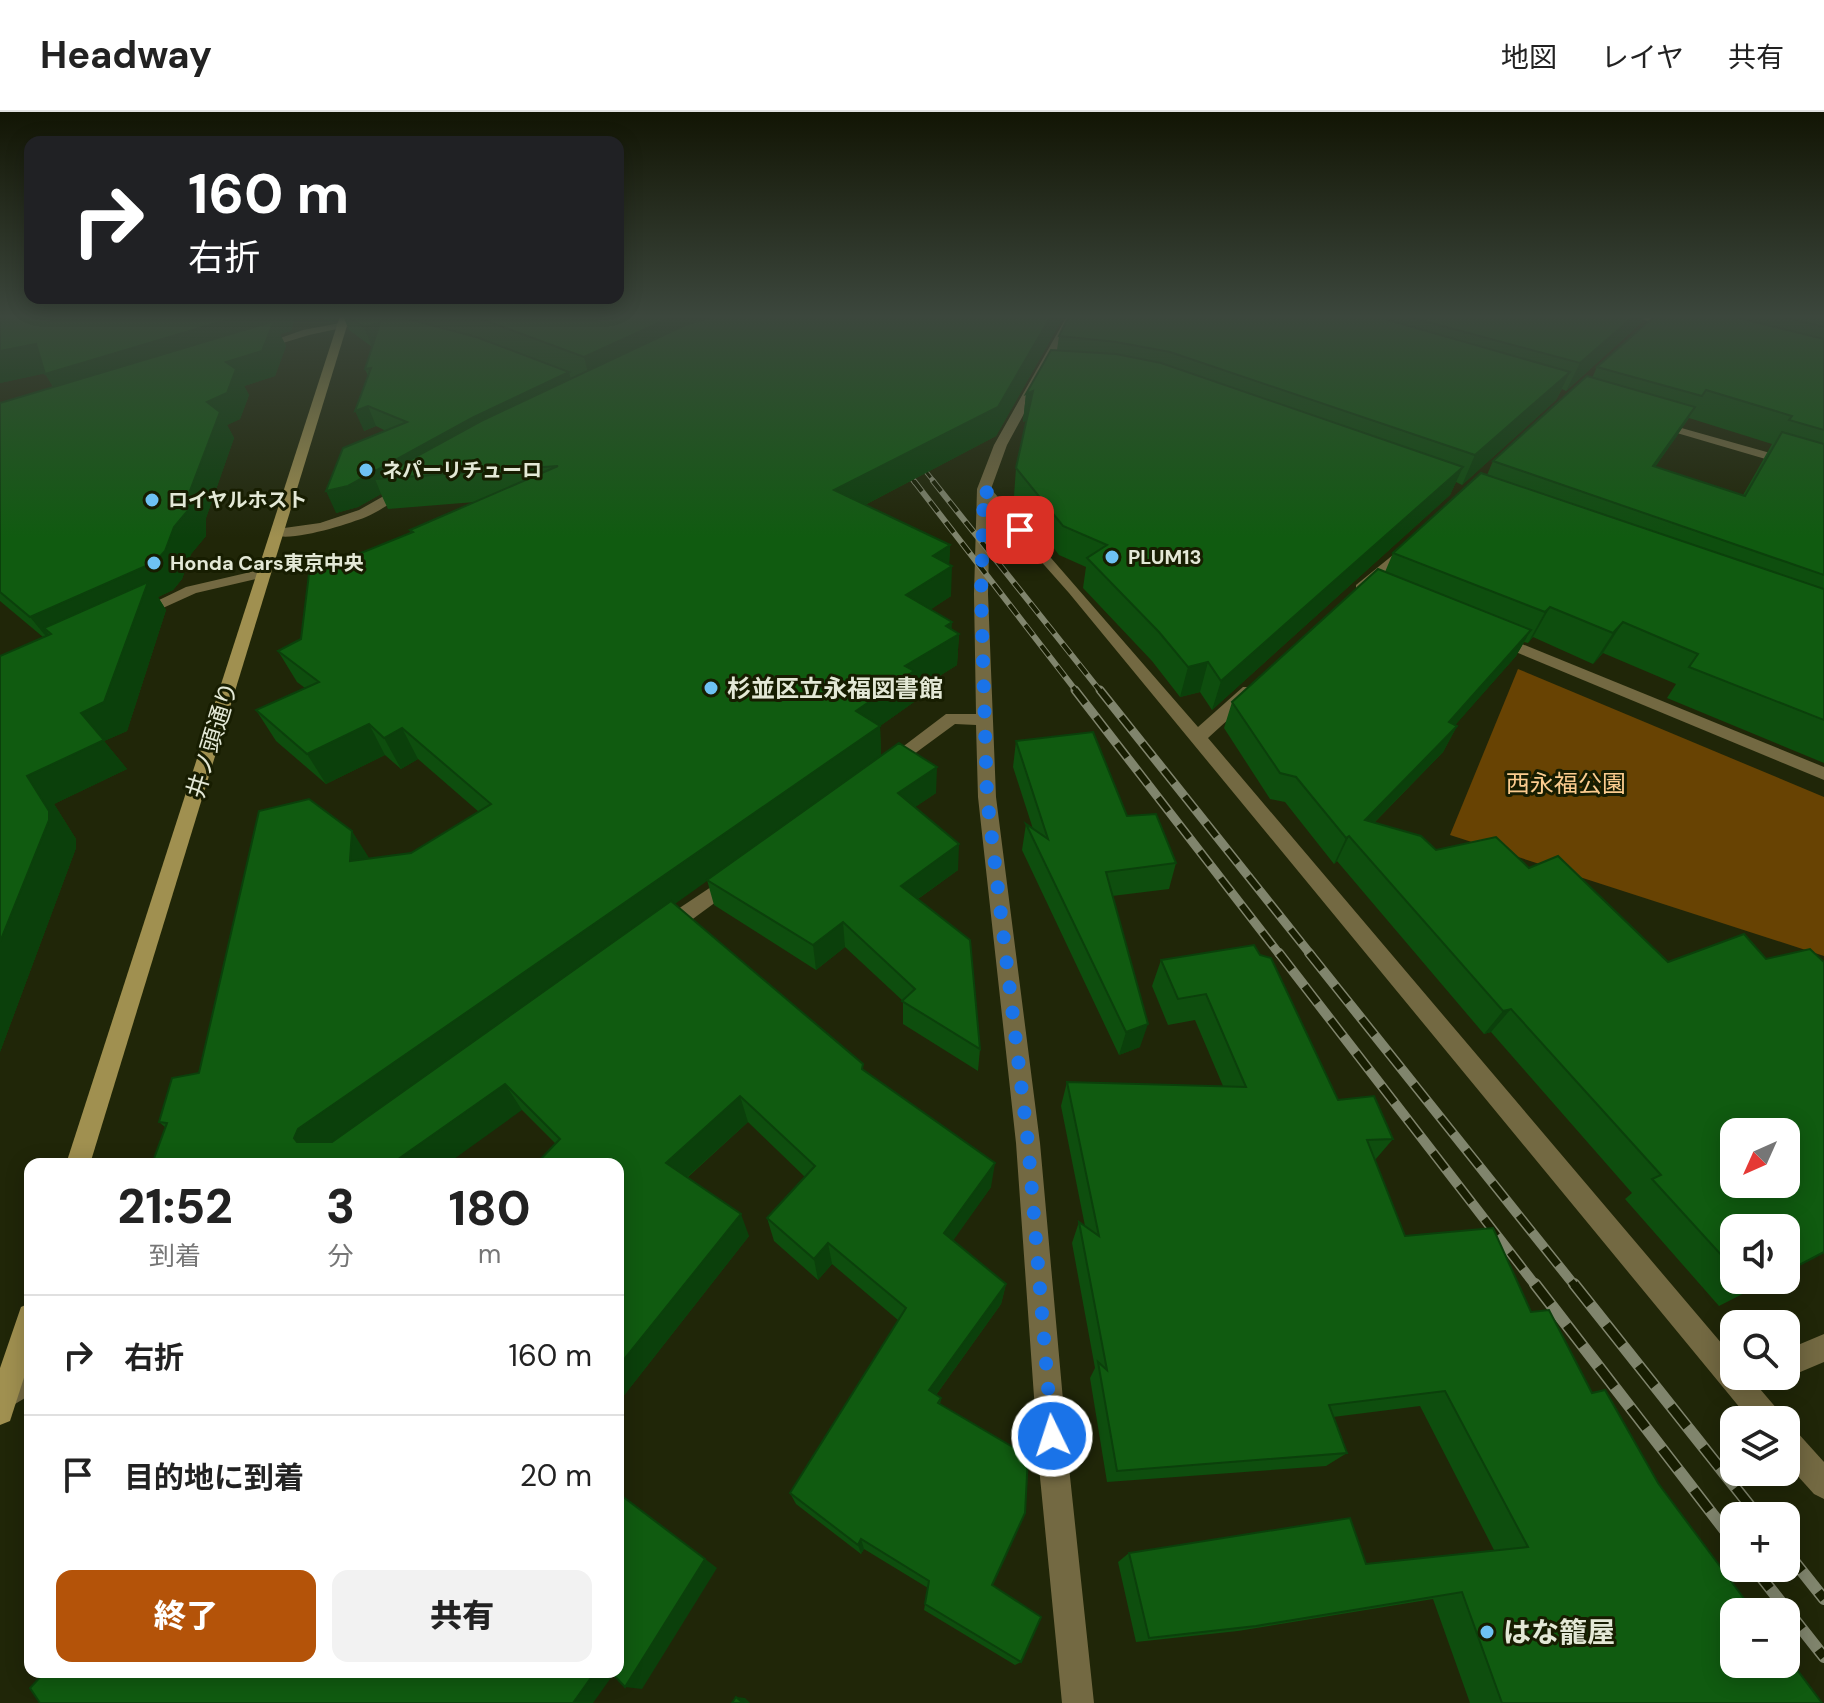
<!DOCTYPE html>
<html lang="ja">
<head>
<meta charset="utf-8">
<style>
  :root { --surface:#fff; --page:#f2f2f2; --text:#222; --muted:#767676; --line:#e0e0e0; --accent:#b45309 }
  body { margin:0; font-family:"DM Sans","Noto Sans JP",sans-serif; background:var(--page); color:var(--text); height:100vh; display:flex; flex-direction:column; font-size:30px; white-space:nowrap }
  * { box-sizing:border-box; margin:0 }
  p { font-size:26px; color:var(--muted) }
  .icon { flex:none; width:44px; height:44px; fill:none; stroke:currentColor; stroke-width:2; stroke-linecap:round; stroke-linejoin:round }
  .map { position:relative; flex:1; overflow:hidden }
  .sheet { position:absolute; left:24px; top:1046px; width:600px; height:520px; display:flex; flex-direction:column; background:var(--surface); border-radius:16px; box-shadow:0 4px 20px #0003 }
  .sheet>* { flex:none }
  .hud { position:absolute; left:24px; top:24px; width:600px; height:168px; border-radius:16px; box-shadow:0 4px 20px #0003; background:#202124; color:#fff; overflow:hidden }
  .needle { width:52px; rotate:225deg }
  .tools { position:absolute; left:1720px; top:1006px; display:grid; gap:16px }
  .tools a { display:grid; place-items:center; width:80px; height:80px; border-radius:16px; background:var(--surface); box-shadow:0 4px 20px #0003; font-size:40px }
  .pin { position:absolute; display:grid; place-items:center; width:68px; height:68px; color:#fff; margin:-34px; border-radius:16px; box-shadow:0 4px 12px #0006 }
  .me { position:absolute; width:88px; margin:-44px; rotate:356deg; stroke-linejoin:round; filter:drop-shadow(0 0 6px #0008) }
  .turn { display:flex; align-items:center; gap:28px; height:168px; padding:0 32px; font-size:36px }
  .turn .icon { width:104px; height:104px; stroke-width:2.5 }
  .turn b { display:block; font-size:56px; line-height:68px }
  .eta { display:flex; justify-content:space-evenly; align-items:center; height:136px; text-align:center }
  .eta b { font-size:48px; font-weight:800; line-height:56px }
  .cta { display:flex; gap:16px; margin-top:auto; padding:16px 32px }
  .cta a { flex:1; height:92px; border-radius:16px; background:var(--accent); color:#fff; font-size:32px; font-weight:800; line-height:92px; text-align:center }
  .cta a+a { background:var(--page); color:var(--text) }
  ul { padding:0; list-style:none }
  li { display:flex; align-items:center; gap:24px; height:120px; padding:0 32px; border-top:2px solid var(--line) }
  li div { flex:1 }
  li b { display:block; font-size:30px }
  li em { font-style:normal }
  header { display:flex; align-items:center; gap:48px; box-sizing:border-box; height:112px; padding:0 40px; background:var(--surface); border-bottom:2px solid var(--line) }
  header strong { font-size:38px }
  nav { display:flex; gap:44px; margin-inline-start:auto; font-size:28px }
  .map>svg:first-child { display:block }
  .green { fill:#684303 }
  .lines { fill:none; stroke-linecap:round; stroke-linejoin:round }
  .minor { fill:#736942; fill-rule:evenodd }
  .tertiary { fill:#736942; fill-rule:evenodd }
  .secondary { fill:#a09050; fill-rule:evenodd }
  .rail-far4-casing { stroke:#80856d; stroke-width:5 }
  .rail-far3-casing { stroke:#80856d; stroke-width:6 }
  .rail-far2-casing { stroke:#80856d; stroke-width:9 }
  .rail-far1-casing { stroke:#80856d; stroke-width:10 }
  .rail-casing { stroke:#80856d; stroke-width:12 }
  .rail-far4 { stroke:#171d01; stroke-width:3; stroke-dasharray:10; stroke-linecap:butt }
  .rail-far3 { stroke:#171d01; stroke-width:4; stroke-dasharray:13; stroke-linecap:butt }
  .rail-far2 { stroke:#171d01; stroke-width:6; stroke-dasharray:17; stroke-linecap:butt }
  .rail-far1 { stroke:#171d01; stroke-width:7; stroke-dasharray:21; stroke-linecap:butt }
  .rail { stroke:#171d01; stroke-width:9; stroke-dasharray:26; stroke-linecap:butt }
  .wall { fill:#0e4e0e; fill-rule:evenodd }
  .shaded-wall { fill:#0b400b }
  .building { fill:#105b10; stroke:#0b400b; stroke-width:2; fill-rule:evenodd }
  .route { stroke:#1a73e8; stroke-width:14; stroke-dasharray:0 25.2 }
  .poi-dot { fill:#6ec2f3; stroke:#171d01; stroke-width:3 }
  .labels { text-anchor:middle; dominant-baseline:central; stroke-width:6; stroke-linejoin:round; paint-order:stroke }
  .far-poi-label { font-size:20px; font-weight:bold; fill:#e3e8d6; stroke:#171d01; text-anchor:start }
  .poi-label { font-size:24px; font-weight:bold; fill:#e3e8d6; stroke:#171d01; text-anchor:start }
  .street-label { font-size:24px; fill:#e3e8d6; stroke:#171d01 }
  .park-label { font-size:24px; fill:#fccc8f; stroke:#171d01 }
  .near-poi-label { font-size:28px; font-weight:bold; fill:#e3e8d6; stroke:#171d01; text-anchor:start }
</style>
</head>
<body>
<header>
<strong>Headway</strong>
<nav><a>地図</a><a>レイヤ</a><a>共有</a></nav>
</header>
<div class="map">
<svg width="1824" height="1591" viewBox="0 0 1824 1591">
  <rect width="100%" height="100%" fill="#202608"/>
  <!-- green -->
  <path class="green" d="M1518,557L1824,685V844L1450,723Z"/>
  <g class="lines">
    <!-- minor -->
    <g class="minor">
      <path d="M377,204H397L309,223L260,238L255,235L303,218Z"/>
      <path d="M1067,204H1077L1007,333L991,377L1198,615L1243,575H1255L1257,579L1255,583L1208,626L1734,1246V1264H1771L1767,1274L1760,1277L1778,1298L1782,1308H1750L1069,481L990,392L988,482L996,685L1040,1031L1069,1355L1094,1591H1062L1039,1355L1016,1031L978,685L976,613L955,612L895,656L889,658L880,652L946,602H976L974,482L977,377L994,333Z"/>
      <path d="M1632,204H1647L1682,215L1677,218Z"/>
      <path d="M405,372L412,376L410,379C396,387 382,398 366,405C348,412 285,433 270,421L277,417L320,411L359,398Z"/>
      <path d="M1409,430L1414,431V437L1366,479H1356V473Z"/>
      <path d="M264,457L271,461L269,464L196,481L143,505H133L130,502L186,475Z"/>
      <path d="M1495,521L1824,655V668L1489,529V523Z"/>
      <path d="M732,761L739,763L742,768L739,773L671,823H657L654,817L657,811Z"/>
      <path d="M1824,1222V1250L1786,1266L1782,1264H1786V1238Z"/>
      <path d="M30,1253V1283L5,1298L0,1296V1271Z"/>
      <path d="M1786,1315L1796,1319L1824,1350V1387L1814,1382L1786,1351Z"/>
    </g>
    <!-- tertiary -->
    <path class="tertiary" d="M1653,308L1824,356V364L1653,314Z"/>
    <!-- secondary -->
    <g class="secondary">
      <path d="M340,204H350L90,1052H66Z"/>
      <path d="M30,1191V1247L10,1309L0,1313V1256L21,1195Z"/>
    </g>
    <defs>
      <g id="rail-far4">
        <path d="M912,342L935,371"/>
        <path d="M900,351L915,371"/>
      </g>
      <g id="rail-far3">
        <path d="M914,369L1077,580"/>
        <path d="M933,369L1101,580"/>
      </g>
      <g id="rail-far2">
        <path d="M1075,578L1280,843"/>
        <path d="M1100,578L1311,843"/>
      </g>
      <g id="rail-far1">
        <path d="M1279,841L1536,1174"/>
        <path d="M1309,841L1575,1174"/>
      </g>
      <g id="rail">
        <path d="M1535,1172L1734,1430"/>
        <path d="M1574,1172L1758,1404"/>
        <path d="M1786,1439L1824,1487"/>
        <path d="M1754,1456L1824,1545"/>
      </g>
    </defs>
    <!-- rail-far4 casing -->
    <use href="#rail-far4" class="rail-far4-casing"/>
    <!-- rail-far3 casing -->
    <use href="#rail-far3" class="rail-far3-casing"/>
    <!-- rail-far2 casing -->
    <use href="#rail-far2" class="rail-far2-casing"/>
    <!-- rail-far1 casing -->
    <use href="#rail-far1" class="rail-far1-casing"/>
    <!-- rail casing -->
    <use href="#rail" class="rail-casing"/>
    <!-- rail-far4 -->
    <use href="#rail-far4" class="rail-far4"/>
    <!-- rail-far3 -->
    <use href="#rail-far3" class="rail-far3"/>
    <!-- rail-far2 -->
    <use href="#rail-far2" class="rail-far2"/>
    <!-- rail-far1 -->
    <use href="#rail-far1" class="rail-far1"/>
    <!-- rail -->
    <use href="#rail" class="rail"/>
  </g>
  <!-- wall -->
  <g class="wall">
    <path d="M0,204L291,219L280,222L286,234L275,264L244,274L249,283L240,307L227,313L234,326L206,406V424L191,442L182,467L173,478L158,485L166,498L127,619L104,629L127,657L54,692L76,727V736L0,940L43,525L0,489V291L53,275L45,261L0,271Z"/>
    <path d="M319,204H338L335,209L330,210Z"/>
    <path d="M343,204H1064L996,324L865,393L950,433L949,452L951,484L931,497L952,517L959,522L957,553L914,580V590L880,614L881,644L936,681L915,695L958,758L918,787L980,937L978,959L903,912V889L845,835L816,858L714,793L707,768L674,792L864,958L991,1075L953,1128L1006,1172L1001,1192L936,1283L941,1286L940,1292L992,1473L1021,1550L1015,1553L924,1498L928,1476L864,1437L861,1442L796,1392L790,1381L898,1208L832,1152L818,1168L774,1129L767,1106L805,1065L748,1010L687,1066L749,1124L618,1291V1052L556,1032L522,998L165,1015L159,1010L370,747L411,741L479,700L418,647L401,657L385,643L326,672L276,629L256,598L305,576L297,570L278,539L301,527L411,421L410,418L475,390L388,397L381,382L358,395L336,401L386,319L376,314L364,319L368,264L365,257L372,235L349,218Z"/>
    <path d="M1069,204H1645L1641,211L1566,279L1562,277L1556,288L1462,373L1456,370L1450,383L1212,598L1200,580L1180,585L1152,549L1083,476L1086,455L1059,443L1014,384L1016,356L1027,308L1023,310L1026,282L1057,238L1059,224Z"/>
    <path d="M1655,204H1824V651L1667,586L1676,572L1603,541L1593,552L1533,525L1528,531L1524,530L1516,544L1455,613L1457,614L1443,640L1374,711L1734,1116V1168H1770L1719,1194L1625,1087L1632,1081L1491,920L1484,922L1337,749L1334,752L1285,690L1270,687L1224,616L1232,590L1385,460L1393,441L1487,363L1493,349L1592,266L1597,255ZM1689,306L1772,332L1743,383L1655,355Z"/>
    <path d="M1016,629L1127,704L1176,751L1169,777L1112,784L1140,935L1119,943L1022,738L1026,712L1033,717L1013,655Z"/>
    <path d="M1254,833L1338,988L1393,1027L1375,1048L1405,1124L1531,1200L1822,1591H1470L1433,1487L1238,1519L1136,1530L1118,1450L1129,1441L1366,1452L1494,1438L1420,1294L1333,1305L1347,1341L1326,1354L1107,1370L1090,1266L1095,1256L1072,1131L1079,1110L1085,1114L1061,994L1067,970L1223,974L1195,908L1168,913L1152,874L1161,848Z"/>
  </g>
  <!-- shaded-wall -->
  <g class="shaded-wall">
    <path d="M240,204H296L291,219L280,222L286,234L275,264L244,274L249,283L240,307L227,313L234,326L206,406V424L191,442L182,467L173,478L158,485L166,498L127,619L104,629L127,657L54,692L76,727V736L0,940V830L49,708V699L27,664L104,628L81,601L104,590L139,493L58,531L51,522L44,516L56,532L53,533L30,505L155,450L165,439L174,415L190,396V379L216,308L207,290L227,281L233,264L226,250L262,239L268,226L63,290L45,262L52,260L0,271V239L36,232L54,259Z"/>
    <path d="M327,204H338L335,209L330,210Z"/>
    <path d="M674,204H762L591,273L584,245Z"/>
    <path d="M1051,204H1064L996,324L836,408L834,378Z"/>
    <path d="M1634,204H1645L1641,211L1566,279L1580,251Z"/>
    <path d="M380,211L372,235L364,215Z"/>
    <path d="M569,260L574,280L375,367L381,382L358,395L336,401L326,379L472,306Z"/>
    <path d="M1570,260L1556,288L1462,373L1475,343Z"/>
    <path d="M1033,279L1030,306L1023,310L1026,282Z"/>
    <path d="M368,294L376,314L364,319L355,299Z"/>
    <path d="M1695,295L1677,324L1635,383L1653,354Z"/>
    <path d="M1463,355L1450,383L1212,598L1221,569Z"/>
    <path d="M950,433L949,456L952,454L951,484L906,514V483L933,444Z"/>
    <path d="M1550,495L1533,525L1528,531L1545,500Z"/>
    <path d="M952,510L951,526L959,522L957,553L914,580V590L880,614L881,645L324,1042L297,1030L294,1026L298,1017L856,599Z"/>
    <path d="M1623,510L1603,541L1593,552L1613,521Z"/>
    <path d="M1531,518L1516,544L1435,636L1449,610Z"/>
    <path d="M1208,550L1200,580L1180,585L1188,555Z"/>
    <path d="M369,612L385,643L326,672L307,642Z"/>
    <path d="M1457,614L1443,640L1355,730L1365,708Z"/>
    <path d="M402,616L418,647L401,657L384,626Z"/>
    <path d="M937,655L936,681L899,706L898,681Z"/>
    <path d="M352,719L371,749H350Z"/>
    <path d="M1349,724L1337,749L1334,752L1346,726Z"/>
    <path d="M959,732L958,758L901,799V774Z"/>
    <path d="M843,810L845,835L816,858L813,833Z"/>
    <path d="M1511,897L1491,920L1484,922L1503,899Z"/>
    <path d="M1148,912L1140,935L1119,943L1126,920Z"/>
    <path d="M505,972L522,998L447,1052H400L397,1048Z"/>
    <path d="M740,984L748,1010L676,1075L666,1051Z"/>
    <path d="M995,1051L991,1075L943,1143L944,1121Z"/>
    <path d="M741,1102L749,1124L618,1291V1255Z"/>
    <path d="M828,1131L832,1152L818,1168L814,1147Z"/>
    <path d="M1006,1172L1001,1192L928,1294L929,1278Z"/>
    <path d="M618,1380L717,1456L642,1577L625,1575Z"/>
    <path d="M861,1427L864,1437L861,1442L858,1433Z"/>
    <path d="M595,1560H615L593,1591H573Z"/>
    <path d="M736,1585L745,1586L750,1591H743Z"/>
  </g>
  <!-- building -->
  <g class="building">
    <path d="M0,204H240L45,262L36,232L0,239Z"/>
    <path d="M347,204H397L476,225L569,260L472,306L348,374L326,379L343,336L407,310L368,294L355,299L371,256L365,257L380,211L364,215Z"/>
    <path d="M467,204H674L584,245L484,208Z"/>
    <path d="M715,204H1051L998,295L834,378L950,433L933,444L952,454L906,483L952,510L946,514L959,522L905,554L914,559L856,599L880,614L298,1017L294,1026L297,1030H332L671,789L863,952L862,957L995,1051L944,1121L1006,1172L929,1278L941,1286L938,1291L1028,1344L1025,1401L992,1473L1041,1505L1021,1550L925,1492L929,1469L861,1427L858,1433L790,1381L906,1196L828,1131L814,1147L767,1106L815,1054L740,984L666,1051L741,1102L618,1255V1052H536L560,1027L505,972L397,1048L400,1052H152L167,1011L159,1010L172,966L199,961L259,699L309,687L352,719L350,749L411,741L491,692L402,616L384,626L369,612L307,642L256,598L319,570L278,539L301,527L309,462L413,420L410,418L558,354L375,367L481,309L685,213Z"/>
    <path d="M1069,204H1388V208L1570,260L1475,343L1170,240L1116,230L1059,224Z"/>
    <path d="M1405,204H1634L1580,251Z"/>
    <path d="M1655,204H1731L1824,227V318L1789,308L1792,304L1706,278L1702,284L1597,255Z"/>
    <path d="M1779,204H1824V215Z"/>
    <path d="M274,209L262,239L226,250L236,257L227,281L207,290L220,300L190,379V396L174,415L165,439L155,450L30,505L0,480V291Z"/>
    <path d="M1051,238L1116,242L1161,251L1463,355L1221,569L1208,550L1188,555L1159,520L1087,446L1107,433L1063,414L1016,356L1033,279L1026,282Z"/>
    <path d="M1587,264L1695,295L1653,354L1745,384L1782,320L1824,332V463L1493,349Z"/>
    <path d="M1481,361L1824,477V608L1689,555L1698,542L1623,510L1613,521L1550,495L1545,500L1393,441Z"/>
    <path d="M1378,457L1531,518L1449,610L1457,614L1365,708L1421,724L1436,738L1496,725L1529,756L1558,744L1668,850L1744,822L1766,847L1810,837L1824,850V1140L1786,1160V1116H1734V1157L1652,1067L1661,1063L1511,897L1503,899L1349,724L1346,726L1296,665L1280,661L1232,590ZM1734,1020H1786V1072H1734Z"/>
    <path d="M148,470L104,590L81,601L104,628L27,664L49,699V708L0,830V544L51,522L44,516Z"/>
    <path d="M1093,620L1127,704L1156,702L1176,751L1106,760L1148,912L1126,920L1026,712L1048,727L1016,629Z"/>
    <path d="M899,631L937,655L898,681L959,732L901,774L970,828L980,937L902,889L915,877L843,810L813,833L707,768Z"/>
    <path d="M1254,833L1260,843L1271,846L1338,988L1374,984L1393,1027L1367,1028L1405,1124L1493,1116L1531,1200L1549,1198L1592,1281L1605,1278L1658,1371L1754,1500H1734V1552H1786V1543L1822,1591H1502L1462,1480L1256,1514L1149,1526L1129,1441L1350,1406L1366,1452L1528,1435L1445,1279L1329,1293L1347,1341L1117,1359L1098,1250L1107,1258L1079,1110L1099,1124L1067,970L1246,975L1206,882L1178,887L1161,848Z"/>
    <path d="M1744,1168H1770L1752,1177Z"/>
    <path d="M618,1381L705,1447L625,1575L611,1560H618Z"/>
    <path d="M45,1560H595L573,1591H40L30,1576Z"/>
    <path d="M736,1585L743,1591H732Z"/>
  </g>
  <!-- sky -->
  <linearGradient id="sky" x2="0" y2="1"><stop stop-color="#121504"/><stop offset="0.48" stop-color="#3c473d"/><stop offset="1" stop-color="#3c473d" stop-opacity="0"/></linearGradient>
  <rect width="1824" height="426" fill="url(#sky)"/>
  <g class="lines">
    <!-- route -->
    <path class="route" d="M1020,418L984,377L981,482L987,685L1028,1031L1052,1324"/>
  </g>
  <!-- markers -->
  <g class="poi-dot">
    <circle cx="366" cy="358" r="8"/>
    <circle cx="152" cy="388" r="8"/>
    <circle cx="1112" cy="445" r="8"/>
    <circle cx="154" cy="451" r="8"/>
    <circle cx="711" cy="576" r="8"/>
    <circle cx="1487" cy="1520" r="8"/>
  </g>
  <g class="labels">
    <!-- far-poi labels -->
    <g class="far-poi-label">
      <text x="382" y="358">ネパーリチューロ</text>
      <text x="168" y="388">ロイヤルホスト</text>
      <text x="1128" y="445">PLUM13</text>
      <text x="170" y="451">Honda Cars東京中央</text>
    </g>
    <!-- poi labels -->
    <g class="poi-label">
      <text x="727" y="576">杉並区立永福図書館</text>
    </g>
    <!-- street labels -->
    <g class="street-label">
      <text transform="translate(212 628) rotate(-73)">井ノ頭通り</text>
    </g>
    <!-- park labels -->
    <g class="park-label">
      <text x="1566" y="671">西永福公園</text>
    </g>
    <!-- near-poi labels -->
    <g class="near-poi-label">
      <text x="1503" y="1520">はな籠屋</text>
    </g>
  </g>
</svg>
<div class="tools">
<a><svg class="needle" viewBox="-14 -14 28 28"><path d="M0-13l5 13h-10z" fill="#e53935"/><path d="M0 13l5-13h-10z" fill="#767676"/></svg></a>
<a><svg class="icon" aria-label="sound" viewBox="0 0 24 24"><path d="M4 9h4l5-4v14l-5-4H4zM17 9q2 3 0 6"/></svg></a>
<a><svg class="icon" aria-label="search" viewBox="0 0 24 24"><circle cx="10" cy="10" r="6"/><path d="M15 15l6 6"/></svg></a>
<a><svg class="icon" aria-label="layers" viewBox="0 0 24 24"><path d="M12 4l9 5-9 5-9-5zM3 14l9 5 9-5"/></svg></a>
<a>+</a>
<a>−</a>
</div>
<div class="pin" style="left:1020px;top:418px;background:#d93025"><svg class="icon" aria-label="arrive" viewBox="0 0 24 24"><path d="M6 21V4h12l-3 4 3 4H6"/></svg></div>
<svg class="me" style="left:1052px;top:1324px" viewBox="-20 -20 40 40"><circle r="17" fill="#1a73e8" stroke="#fff" stroke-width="3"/><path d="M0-11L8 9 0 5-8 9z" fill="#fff"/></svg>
<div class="hud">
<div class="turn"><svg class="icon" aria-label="right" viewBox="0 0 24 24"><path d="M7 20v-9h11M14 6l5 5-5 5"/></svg><div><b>160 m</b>右折</div></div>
</div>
<section class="sheet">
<div class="eta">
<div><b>21:52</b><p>到着</p></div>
<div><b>3</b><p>分</p></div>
<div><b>180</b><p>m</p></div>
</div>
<ul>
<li><svg class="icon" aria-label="right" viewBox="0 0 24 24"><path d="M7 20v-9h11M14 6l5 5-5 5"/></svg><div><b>右折</b></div><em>160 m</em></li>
<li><svg class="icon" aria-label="arrive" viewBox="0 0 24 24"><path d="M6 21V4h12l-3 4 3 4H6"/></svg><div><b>目的地に到着</b></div><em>20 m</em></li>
</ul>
<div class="cta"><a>終了</a><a>共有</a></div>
</section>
</div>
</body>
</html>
